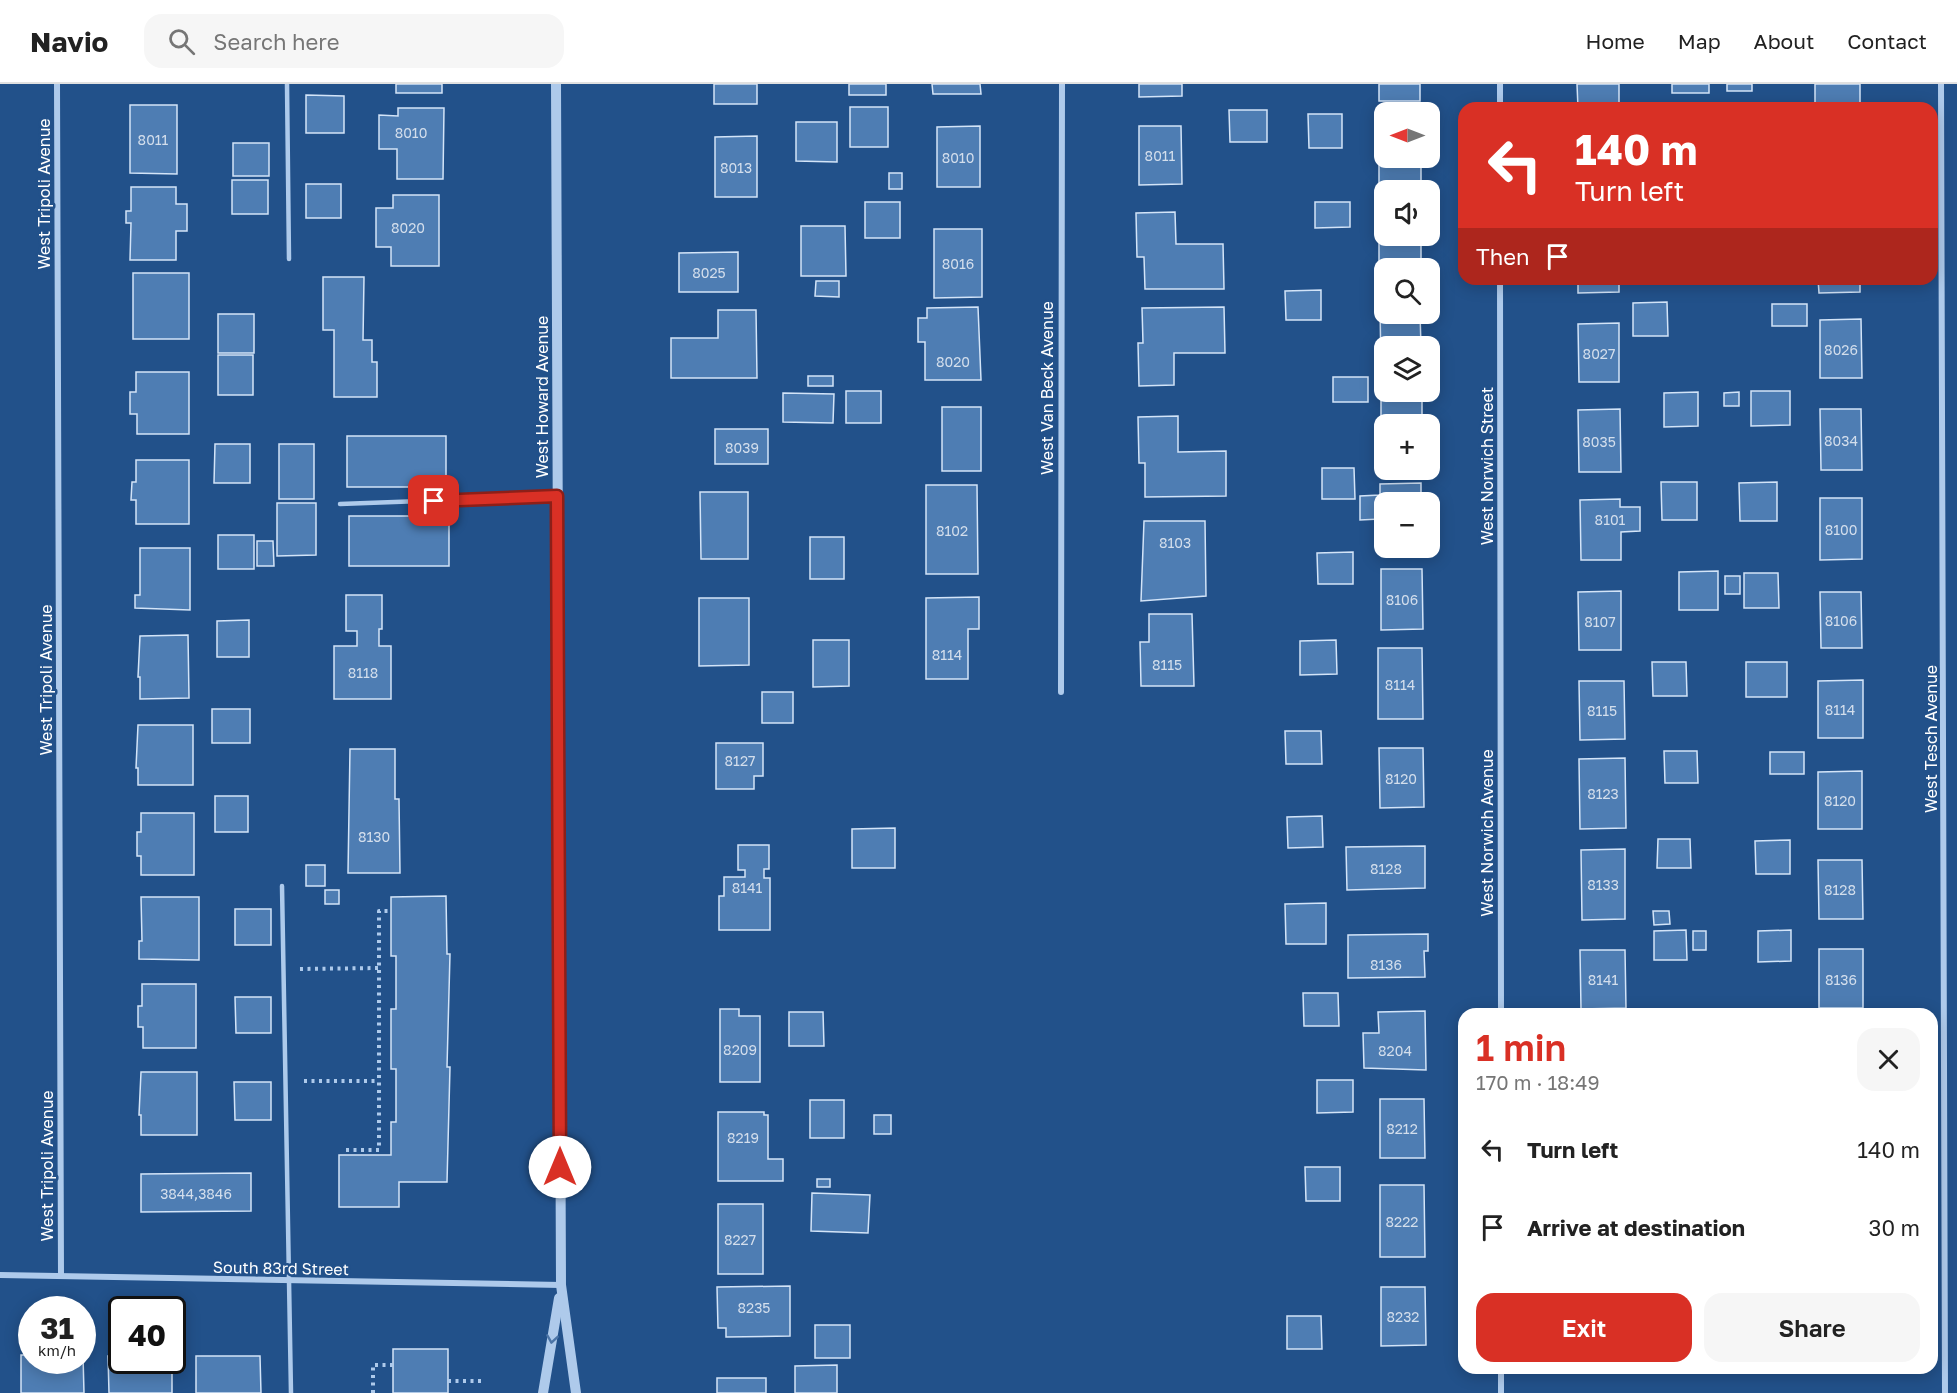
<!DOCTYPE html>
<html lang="en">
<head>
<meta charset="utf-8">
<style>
  :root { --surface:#fff; --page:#f6f6f6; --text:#222; --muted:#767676; --line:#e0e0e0; --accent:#d93025 }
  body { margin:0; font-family:"Golos Text",sans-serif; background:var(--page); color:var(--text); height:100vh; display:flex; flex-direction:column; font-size:22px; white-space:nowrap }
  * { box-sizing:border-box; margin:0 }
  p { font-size:20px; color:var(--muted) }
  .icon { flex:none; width:33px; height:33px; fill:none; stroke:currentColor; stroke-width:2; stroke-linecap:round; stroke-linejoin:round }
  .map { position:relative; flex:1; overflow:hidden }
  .details { position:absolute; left:1458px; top:924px; width:480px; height:366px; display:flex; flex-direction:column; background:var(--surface); border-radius:18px; box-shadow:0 3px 15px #0003 }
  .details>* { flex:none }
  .hud { position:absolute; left:1458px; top:18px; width:480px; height:183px; border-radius:18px; box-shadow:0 3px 15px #0003; background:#d93025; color:#fff; overflow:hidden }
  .needle { width:39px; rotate:270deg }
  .controls { position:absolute; left:1374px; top:18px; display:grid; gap:12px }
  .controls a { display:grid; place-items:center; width:66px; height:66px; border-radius:12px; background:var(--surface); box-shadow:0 3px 15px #0003; font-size:30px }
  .speed { position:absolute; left:18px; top:1212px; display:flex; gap:12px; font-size:30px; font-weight:700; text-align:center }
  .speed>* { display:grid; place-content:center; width:78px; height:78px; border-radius:50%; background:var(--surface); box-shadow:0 3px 15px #0003; line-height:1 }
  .speed small { font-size:15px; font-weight:400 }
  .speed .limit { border:3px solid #111; border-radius:9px; background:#fff; color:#111 }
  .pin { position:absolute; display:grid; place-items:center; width:51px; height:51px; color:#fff; margin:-26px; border-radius:12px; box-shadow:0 3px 9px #0006 }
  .me { position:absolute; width:66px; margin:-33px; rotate:0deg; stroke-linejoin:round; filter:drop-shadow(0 0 4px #0008) }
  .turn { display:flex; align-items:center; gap:21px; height:126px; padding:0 18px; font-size:27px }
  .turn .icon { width:78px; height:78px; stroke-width:2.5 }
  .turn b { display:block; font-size:42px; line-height:51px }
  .then { display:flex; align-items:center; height:57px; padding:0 18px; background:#0003; gap:12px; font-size:22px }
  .round { display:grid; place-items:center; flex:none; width:63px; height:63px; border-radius:18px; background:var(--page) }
  .head { display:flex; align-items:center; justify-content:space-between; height:102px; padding:0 18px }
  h1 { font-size:36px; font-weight:600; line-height:45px; color:var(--accent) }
  .action { display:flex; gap:12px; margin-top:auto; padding:12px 18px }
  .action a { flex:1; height:69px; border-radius:18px; background:var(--accent); color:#fff; font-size:24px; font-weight:600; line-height:69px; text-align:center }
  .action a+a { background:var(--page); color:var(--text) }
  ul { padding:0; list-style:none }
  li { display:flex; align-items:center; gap:18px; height:78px; padding:0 18px }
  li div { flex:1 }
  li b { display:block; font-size:22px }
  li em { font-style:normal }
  header { display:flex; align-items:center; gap:36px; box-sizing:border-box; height:84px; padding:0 30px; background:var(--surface); border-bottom:2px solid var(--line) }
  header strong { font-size:28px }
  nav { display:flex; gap:33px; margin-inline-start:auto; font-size:21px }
  .search { width:420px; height:54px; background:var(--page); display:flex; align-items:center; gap:15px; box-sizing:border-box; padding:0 21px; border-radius:18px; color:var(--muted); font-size:22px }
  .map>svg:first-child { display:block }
  .building { fill:#4e7db3; stroke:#d3e4f8; stroke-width:1.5 }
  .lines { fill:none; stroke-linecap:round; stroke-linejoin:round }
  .path { stroke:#aecaeb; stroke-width:4; stroke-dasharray:3 4.5; stroke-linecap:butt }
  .service { stroke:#aecaeb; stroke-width:4.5 }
  .minor { stroke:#aecaeb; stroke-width:6 }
  .tertiary { stroke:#aecaeb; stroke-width:10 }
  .oneway { stroke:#4c75a7 }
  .route-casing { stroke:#8d1f18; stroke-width:15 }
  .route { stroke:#d93025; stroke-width:10 }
  .labels { text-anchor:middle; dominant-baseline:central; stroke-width:5; stroke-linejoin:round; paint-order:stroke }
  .number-label { font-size:14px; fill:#d3deec }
  .street-label { font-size:16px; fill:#fff; stroke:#22518a }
</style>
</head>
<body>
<header>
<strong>Navio</strong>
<div class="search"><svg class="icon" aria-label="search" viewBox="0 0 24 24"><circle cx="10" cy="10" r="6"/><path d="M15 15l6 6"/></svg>Search here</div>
<nav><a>Home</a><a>Map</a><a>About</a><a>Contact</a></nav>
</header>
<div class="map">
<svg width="1957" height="1309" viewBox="0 0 1957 1309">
  <rect width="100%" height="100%" fill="#22518a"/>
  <!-- building -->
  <g class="building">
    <rect x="396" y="0" width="46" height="9"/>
    <rect x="714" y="0" width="43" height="20"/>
    <rect x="849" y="0" width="37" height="11"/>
    <path d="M932,0H980L981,10H933Z"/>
    <path d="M1139,0H1182V12L1139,13Z"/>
    <rect x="1379" y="0" width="41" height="17"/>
    <path d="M1577,0H1619V24H1578Z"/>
    <rect x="1672" y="0" width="37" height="9"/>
    <rect x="1727" y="0" width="25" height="7"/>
    <rect x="1815" y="0" width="45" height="24"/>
    <path d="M306,11L344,12V49H306Z"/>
    <path d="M130,21H177V90L130,89Z"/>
    <rect x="850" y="23" width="38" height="40"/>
    <path d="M398,24H444L443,95H397V65H379V31L398,32Z"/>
    <path d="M1229,26H1267V58H1230Z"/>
    <path d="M1308,30H1342V64H1309Z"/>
    <path d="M796,38H837V78L796,77Z"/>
    <path d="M980,42V103H937V43Z"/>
    <path d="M1139,42H1181L1182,100L1139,101Z"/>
    <path d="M1384,43V74H1421V106L1379,107V44Z"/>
    <path d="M757,52V113H715V53Z"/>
    <rect x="233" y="59" width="36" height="33"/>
    <rect x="889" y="89" width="13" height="16"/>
    <rect x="232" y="96" width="36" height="34"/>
    <rect x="306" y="100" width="35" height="34"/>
    <path d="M131,103H176V120H187V147H176V176H130L131,139H126V127H131Z"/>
    <path d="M393,111H439V182H391V163H376V124H393Z"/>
    <rect x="865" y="118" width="35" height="36"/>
    <path d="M1315,118H1350V143L1315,144Z"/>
    <path d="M1175,128L1176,160H1223L1224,205H1145L1144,173H1137L1136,129Z"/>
    <path d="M1379,136H1384V152H1421V184H1384V194H1379Z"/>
    <path d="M801,142H845L846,192H801Z"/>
    <path d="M934,145H982V213L934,214Z"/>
    <path d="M738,168V208H679V169Z"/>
    <rect x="133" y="189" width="56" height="66"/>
    <path d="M323,193H364L363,256H372V278H377V313H334V246H323Z"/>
    <path d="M1578,195H1619V208L1578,209Z"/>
    <path d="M1818,195H1860V208L1819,209Z"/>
    <path d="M816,197H839V213L815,212Z"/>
    <path d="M1321,206V236H1286L1285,207Z"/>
    <path d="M1667,218L1668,252H1633V219Z"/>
    <rect x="1772" y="220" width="35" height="22"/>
    <path d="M978,223L981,296H925V258H918V234H927V224Z"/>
    <path d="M1224,223L1225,269H1174V301L1139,302L1138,259H1143L1142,224Z"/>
    <path d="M1380,225H1384V230H1420L1421,262H1384V281H1381Z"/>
    <path d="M718,226H756L757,294H671V254H718Z"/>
    <rect x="218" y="230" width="36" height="39"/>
    <path d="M1861,235L1862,294H1820V236Z"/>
    <path d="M1619,239V298H1579L1578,240Z"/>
    <rect x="218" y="271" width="35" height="40"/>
    <path d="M136,288H189V350H137V330H130V308H136Z"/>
    <rect x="808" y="292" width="25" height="10"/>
    <rect x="1333" y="293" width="35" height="25"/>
    <rect x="846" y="307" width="35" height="32"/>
    <path d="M1751,307H1790V341L1751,342Z"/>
    <path d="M1698,308V342L1664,343V309Z"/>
    <path d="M1739,308V322H1724V309Z"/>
    <path d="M783,309L834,310L833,339L783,338Z"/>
    <path d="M1381,309H1422V340H1384V370H1381Z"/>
    <rect x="942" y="323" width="39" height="64"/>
    <path d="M1620,325L1621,388H1579L1578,326Z"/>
    <path d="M1820,325H1861L1862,386H1821Z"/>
    <path d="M1178,332V368L1226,367V412L1145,413V379H1139L1138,333Z"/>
    <rect x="715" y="345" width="53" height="35"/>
    <rect x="347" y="352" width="99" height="51"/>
    <path d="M215,360H250V399H214Z"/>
    <rect x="279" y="360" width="35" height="55"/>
    <path d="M136,376H189V440H136V416H131L132,398H136Z"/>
    <path d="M1322,384H1354L1355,415H1322Z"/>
    <path d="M1661,398H1697V436H1662Z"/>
    <path d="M1777,398V437H1740L1739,399Z"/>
    <path d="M1421,399V418H1384V457H1380V435L1360,436V412L1380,411V400Z"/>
    <path d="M926,401H977L978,490H926Z"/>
    <path d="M700,408H748V475H701Z"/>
    <path d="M1820,414H1862V475L1820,476Z"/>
    <path d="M1620,415V423H1640V447L1621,448V476H1581L1580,416Z"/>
    <path d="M277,419H316V471L277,472Z"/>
    <rect x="349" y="432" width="100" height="50"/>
    <path d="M1144,437H1205L1206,512L1141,517Z"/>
    <rect x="218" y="451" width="36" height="34"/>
    <rect x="810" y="453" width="34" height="42"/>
    <path d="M257,457H273L274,482H257Z"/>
    <path d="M140,464H190V526L135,524V511H140Z"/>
    <path d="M1353,468V500H1318L1317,469Z"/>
    <path d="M1381,485H1422L1423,545L1381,546Z"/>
    <path d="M1718,487V526H1679V488Z"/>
    <path d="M1744,489H1778L1779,524H1744Z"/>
    <rect x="1725" y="492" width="15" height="18"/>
    <path d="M1621,507V566H1579L1578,508Z"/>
    <path d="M1820,508H1861L1862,564H1821Z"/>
    <path d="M346,511H382V545H379V562H391V615H334V562H357V547H346Z"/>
    <path d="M979,513V545H968V595H926V514Z"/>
    <path d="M699,514H749V581L699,582Z"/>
    <path d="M1149,530H1192L1194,602H1141L1140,558H1149Z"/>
    <path d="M249,536V573H217V537Z"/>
    <path d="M188,551L189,614L140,615V593H138L140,552Z"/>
    <path d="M813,556H849V602L813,603Z"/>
    <path d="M1336,556L1337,590L1300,591V557Z"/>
    <path d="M1378,564H1422L1423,635H1378Z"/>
    <path d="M1652,578H1686L1687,612H1653Z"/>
    <rect x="1746" y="578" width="41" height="35"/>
    <path d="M1863,596V654H1818V597Z"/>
    <path d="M1579,597H1624L1625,655L1580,656Z"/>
    <rect x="762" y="608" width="31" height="31"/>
    <rect x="212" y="625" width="38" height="34"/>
    <path d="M138,641H193V701H138V684H136Z"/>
    <path d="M1285,647H1321L1322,680H1286Z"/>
    <path d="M716,659H763V692H754V705H716Z"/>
    <path d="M1379,664H1423L1424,723L1380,724Z"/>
    <path d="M350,665H395V715H399L400,789H348Z"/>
    <path d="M1664,667H1697L1698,699H1665Z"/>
    <rect x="1770" y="668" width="34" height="22"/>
    <path d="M1625,674L1626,744L1580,745L1579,675Z"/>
    <path d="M1862,687V745H1818V688Z"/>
    <rect x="215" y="712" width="33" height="36"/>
    <path d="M141,729H194V791H141V772H137V748H141Z"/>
    <path d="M1322,732L1323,763L1288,764L1287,733Z"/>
    <path d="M895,744V784H852V745Z"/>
    <path d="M1658,755H1690L1691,784H1657Z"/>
    <path d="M1790,756V790H1756L1755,757Z"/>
    <path d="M738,761H769V785H764V794H770V846H719V812H724V793H745V786H738Z"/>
    <path d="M1425,762V804L1347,806L1346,763Z"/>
    <path d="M1625,765V835L1582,836L1581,766Z"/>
    <path d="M1818,776H1862L1863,835H1819Z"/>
    <rect x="306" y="781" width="19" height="21"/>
    <rect x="325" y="806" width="14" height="14"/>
    <path d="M446,812L447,870H450L447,983H450L447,1098H399V1123H339V1071H391V1038H396V985H391V925H396V872H391V813Z"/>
    <path d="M141,813H199V876L139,875V857H142Z"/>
    <path d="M1326,819V860H1286L1285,820Z"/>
    <rect x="235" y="825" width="36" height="36"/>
    <path d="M1653,827H1669L1670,840L1654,841Z"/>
    <path d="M1686,846L1687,876H1654V847Z"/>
    <path d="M1791,846V877L1758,878V847Z"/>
    <rect x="1693" y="847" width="13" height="19"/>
    <path d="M1428,850V867H1424L1425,893L1348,894V851Z"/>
    <rect x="1819" y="865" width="44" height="59"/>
    <path d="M1580,866H1625L1626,924L1581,925Z"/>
    <path d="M142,900H196V964H143V943H138V922H142Z"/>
    <path d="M1303,909H1338L1339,942H1304Z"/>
    <path d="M235,913H271V949H236Z"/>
    <path d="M720,925H739V932H760V998H720Z"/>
    <path d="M1425,927L1426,986L1364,984L1363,949H1379L1378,928Z"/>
    <path d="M789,928H823L824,962H789Z"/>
    <path d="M141,988H197V1051H141V1031H139Z"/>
    <path d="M1317,996H1353V1028L1317,1029Z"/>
    <path d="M234,998H271V1036H235Z"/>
    <path d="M1380,1015H1424L1425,1074H1380Z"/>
    <rect x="810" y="1016" width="34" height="38"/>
    <path d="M718,1028H764V1031H768V1075H783V1097H718Z"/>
    <rect x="874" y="1031" width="17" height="19"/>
    <path d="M1305,1083H1340V1117H1306Z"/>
    <path d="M251,1089V1127L141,1128V1090Z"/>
    <rect x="817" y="1095" width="13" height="8"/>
    <path d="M1380,1101H1424L1425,1173H1380Z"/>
    <path d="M812,1109L870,1111L868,1149L811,1147Z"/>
    <rect x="718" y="1120" width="45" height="70"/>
    <path d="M790,1202V1252L726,1253V1244H718L717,1203Z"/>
    <path d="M1381,1203H1425L1426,1261L1381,1262Z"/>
    <path d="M1287,1232H1321L1322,1265H1287Z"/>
    <rect x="815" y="1241" width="35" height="33"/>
    <rect x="393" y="1265" width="55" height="44"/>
    <path d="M21,1271H32V1276H82L83,1271L84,1309H21Z"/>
    <path d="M108,1272H122V1276H172V1309H109Z"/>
    <path d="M196,1272H260L261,1309H196Z"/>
    <path d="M837,1281V1309H795V1282Z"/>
    <rect x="717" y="1294" width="49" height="15"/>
  </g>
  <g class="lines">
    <!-- path -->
    <g class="path">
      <path d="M300,885L379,884"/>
      <path d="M304,997H379"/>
      <path d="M346,1066H379V827H391"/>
      <path d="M448,1297H484"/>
      <path d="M373,1309V1281H393"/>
    </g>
    <!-- service -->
    <g class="service">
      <path d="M287,0L289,175"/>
      <path d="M340,420L556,412"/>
      <path d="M282,802L291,1309"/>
    </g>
    <!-- minor -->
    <g class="minor">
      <path d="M57,0L61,1192"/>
      <path d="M1500,0V24"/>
      <path d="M1941,0L1945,1309"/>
      <path d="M1500,195L1501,930"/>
      <path d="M1061,608L1062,0"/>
      <path d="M0,1191L561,1201"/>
      <path d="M1501,1284V1309"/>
    </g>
    <!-- tertiary -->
    <g class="tertiary">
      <path d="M556,0L561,1201L576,1309"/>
      <path d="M543,1309L559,1214"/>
    </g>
  </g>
  <!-- one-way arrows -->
  <defs><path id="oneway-chevron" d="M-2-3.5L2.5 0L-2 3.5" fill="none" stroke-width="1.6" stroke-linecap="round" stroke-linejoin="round" transform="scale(1.5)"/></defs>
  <use class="oneway" href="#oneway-chevron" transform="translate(552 1255) rotate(99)"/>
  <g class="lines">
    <defs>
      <path id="route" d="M434,417L557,412L560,1083"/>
    </defs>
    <!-- route casing -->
    <use href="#route" class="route-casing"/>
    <!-- route -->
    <use href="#route" class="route"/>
  </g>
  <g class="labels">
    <!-- number labels -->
    <g class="number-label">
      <text x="411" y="48">8010</text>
      <text x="153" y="55">8011</text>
      <text x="1160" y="71">8011</text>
      <text x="958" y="73">8010</text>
      <text x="736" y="83">8013</text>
      <text x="408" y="143">8020</text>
      <text x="958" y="179">8016</text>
      <text x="709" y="188">8025</text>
      <text x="1841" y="265">8026</text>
      <text x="1599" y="269">8027</text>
      <text x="953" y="277">8020</text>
      <text x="1841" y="356">8034</text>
      <text x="1599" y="357">8035</text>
      <text x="742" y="363">8039</text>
      <text x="1610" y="435">8101</text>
      <text x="1841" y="445">8100</text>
      <text x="952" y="446">8102</text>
      <text x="1175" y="458">8103</text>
      <text x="1402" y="515">8106</text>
      <text x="1841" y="536">8106</text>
      <text x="1600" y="537">8107</text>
      <text x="947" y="570">8114</text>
      <text x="1167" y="580">8115</text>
      <text x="363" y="588">8118</text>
      <text x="1400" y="600">8114</text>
      <text x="1840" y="625">8114</text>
      <text x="1602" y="626">8115</text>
      <text x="740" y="676">8127</text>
      <text x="1401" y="694">8120</text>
      <text x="1603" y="709">8123</text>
      <text x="1840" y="716">8120</text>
      <text x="374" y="752">8130</text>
      <text x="1386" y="784">8128</text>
      <text x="1603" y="800">8133</text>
      <text x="747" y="803">8141</text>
      <text x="1840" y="805">8128</text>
      <text x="1386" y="880">8136</text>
      <text x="1603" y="895">8141</text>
      <text x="1841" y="895">8136</text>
      <text x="740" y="965">8209</text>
      <text x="1395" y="966">8204</text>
      <text x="1402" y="1044">8212</text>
      <text x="743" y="1053">8219</text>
      <text x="196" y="1109">3844,3846</text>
      <text x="1402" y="1137">8222</text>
      <text x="740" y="1155">8227</text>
      <text x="754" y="1223">8235</text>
      <text x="1403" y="1232">8232</text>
    </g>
    <!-- street labels -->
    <g class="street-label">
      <text transform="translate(44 110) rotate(-90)">West Tripoli Avenue</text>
      <text transform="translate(1047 304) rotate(-90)">West Van Beck Avenue</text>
      <text transform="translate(542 313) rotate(-90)">West Howard Avenue</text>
      <text transform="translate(1487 382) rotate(-90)">West Norwich Street</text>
      <text transform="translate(46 596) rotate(-90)">West Tripoli Avenue</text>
      <text transform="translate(1931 655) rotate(-90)">West Tesch Avenue</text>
      <text transform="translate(1487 749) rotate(-90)">West Norwich Avenue</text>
      <text transform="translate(47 1082) rotate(-90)">West Tripoli Avenue</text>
      <text transform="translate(281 1184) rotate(1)">South 83rd Street</text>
    </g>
  </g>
</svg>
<div class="controls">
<a><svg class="needle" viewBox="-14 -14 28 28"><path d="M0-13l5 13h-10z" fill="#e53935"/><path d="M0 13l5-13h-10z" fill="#767676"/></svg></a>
<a><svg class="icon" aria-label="sound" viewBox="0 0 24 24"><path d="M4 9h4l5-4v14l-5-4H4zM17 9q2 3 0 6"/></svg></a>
<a><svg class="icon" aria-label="search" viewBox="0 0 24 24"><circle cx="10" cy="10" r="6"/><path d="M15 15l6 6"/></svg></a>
<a><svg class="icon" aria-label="layers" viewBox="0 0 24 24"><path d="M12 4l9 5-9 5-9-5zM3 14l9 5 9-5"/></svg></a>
<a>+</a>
<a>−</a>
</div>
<div class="speed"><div>31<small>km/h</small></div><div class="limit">40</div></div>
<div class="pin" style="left:434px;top:417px;background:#d93025"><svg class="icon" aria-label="arrive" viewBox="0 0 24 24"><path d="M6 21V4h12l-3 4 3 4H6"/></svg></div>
<svg class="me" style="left:560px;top:1083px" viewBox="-20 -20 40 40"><circle r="19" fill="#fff"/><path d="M0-13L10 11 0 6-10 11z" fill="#d93025"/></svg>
<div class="hud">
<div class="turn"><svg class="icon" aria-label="left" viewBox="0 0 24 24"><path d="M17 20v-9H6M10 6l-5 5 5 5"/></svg><div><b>140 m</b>Turn left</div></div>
<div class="then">Then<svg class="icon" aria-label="arrive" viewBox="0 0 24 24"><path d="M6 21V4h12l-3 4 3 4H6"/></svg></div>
</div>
<section class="details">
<div class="head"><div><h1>1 min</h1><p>170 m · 18:49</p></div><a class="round"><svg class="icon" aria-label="close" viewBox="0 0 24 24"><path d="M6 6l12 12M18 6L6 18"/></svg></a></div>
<ul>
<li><svg class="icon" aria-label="left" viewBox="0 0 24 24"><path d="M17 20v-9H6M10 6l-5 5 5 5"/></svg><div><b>Turn left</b></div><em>140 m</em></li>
<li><svg class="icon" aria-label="arrive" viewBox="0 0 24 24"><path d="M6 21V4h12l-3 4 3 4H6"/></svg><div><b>Arrive at destination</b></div><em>30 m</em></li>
</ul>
<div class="action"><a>Exit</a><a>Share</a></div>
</section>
</div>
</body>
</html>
